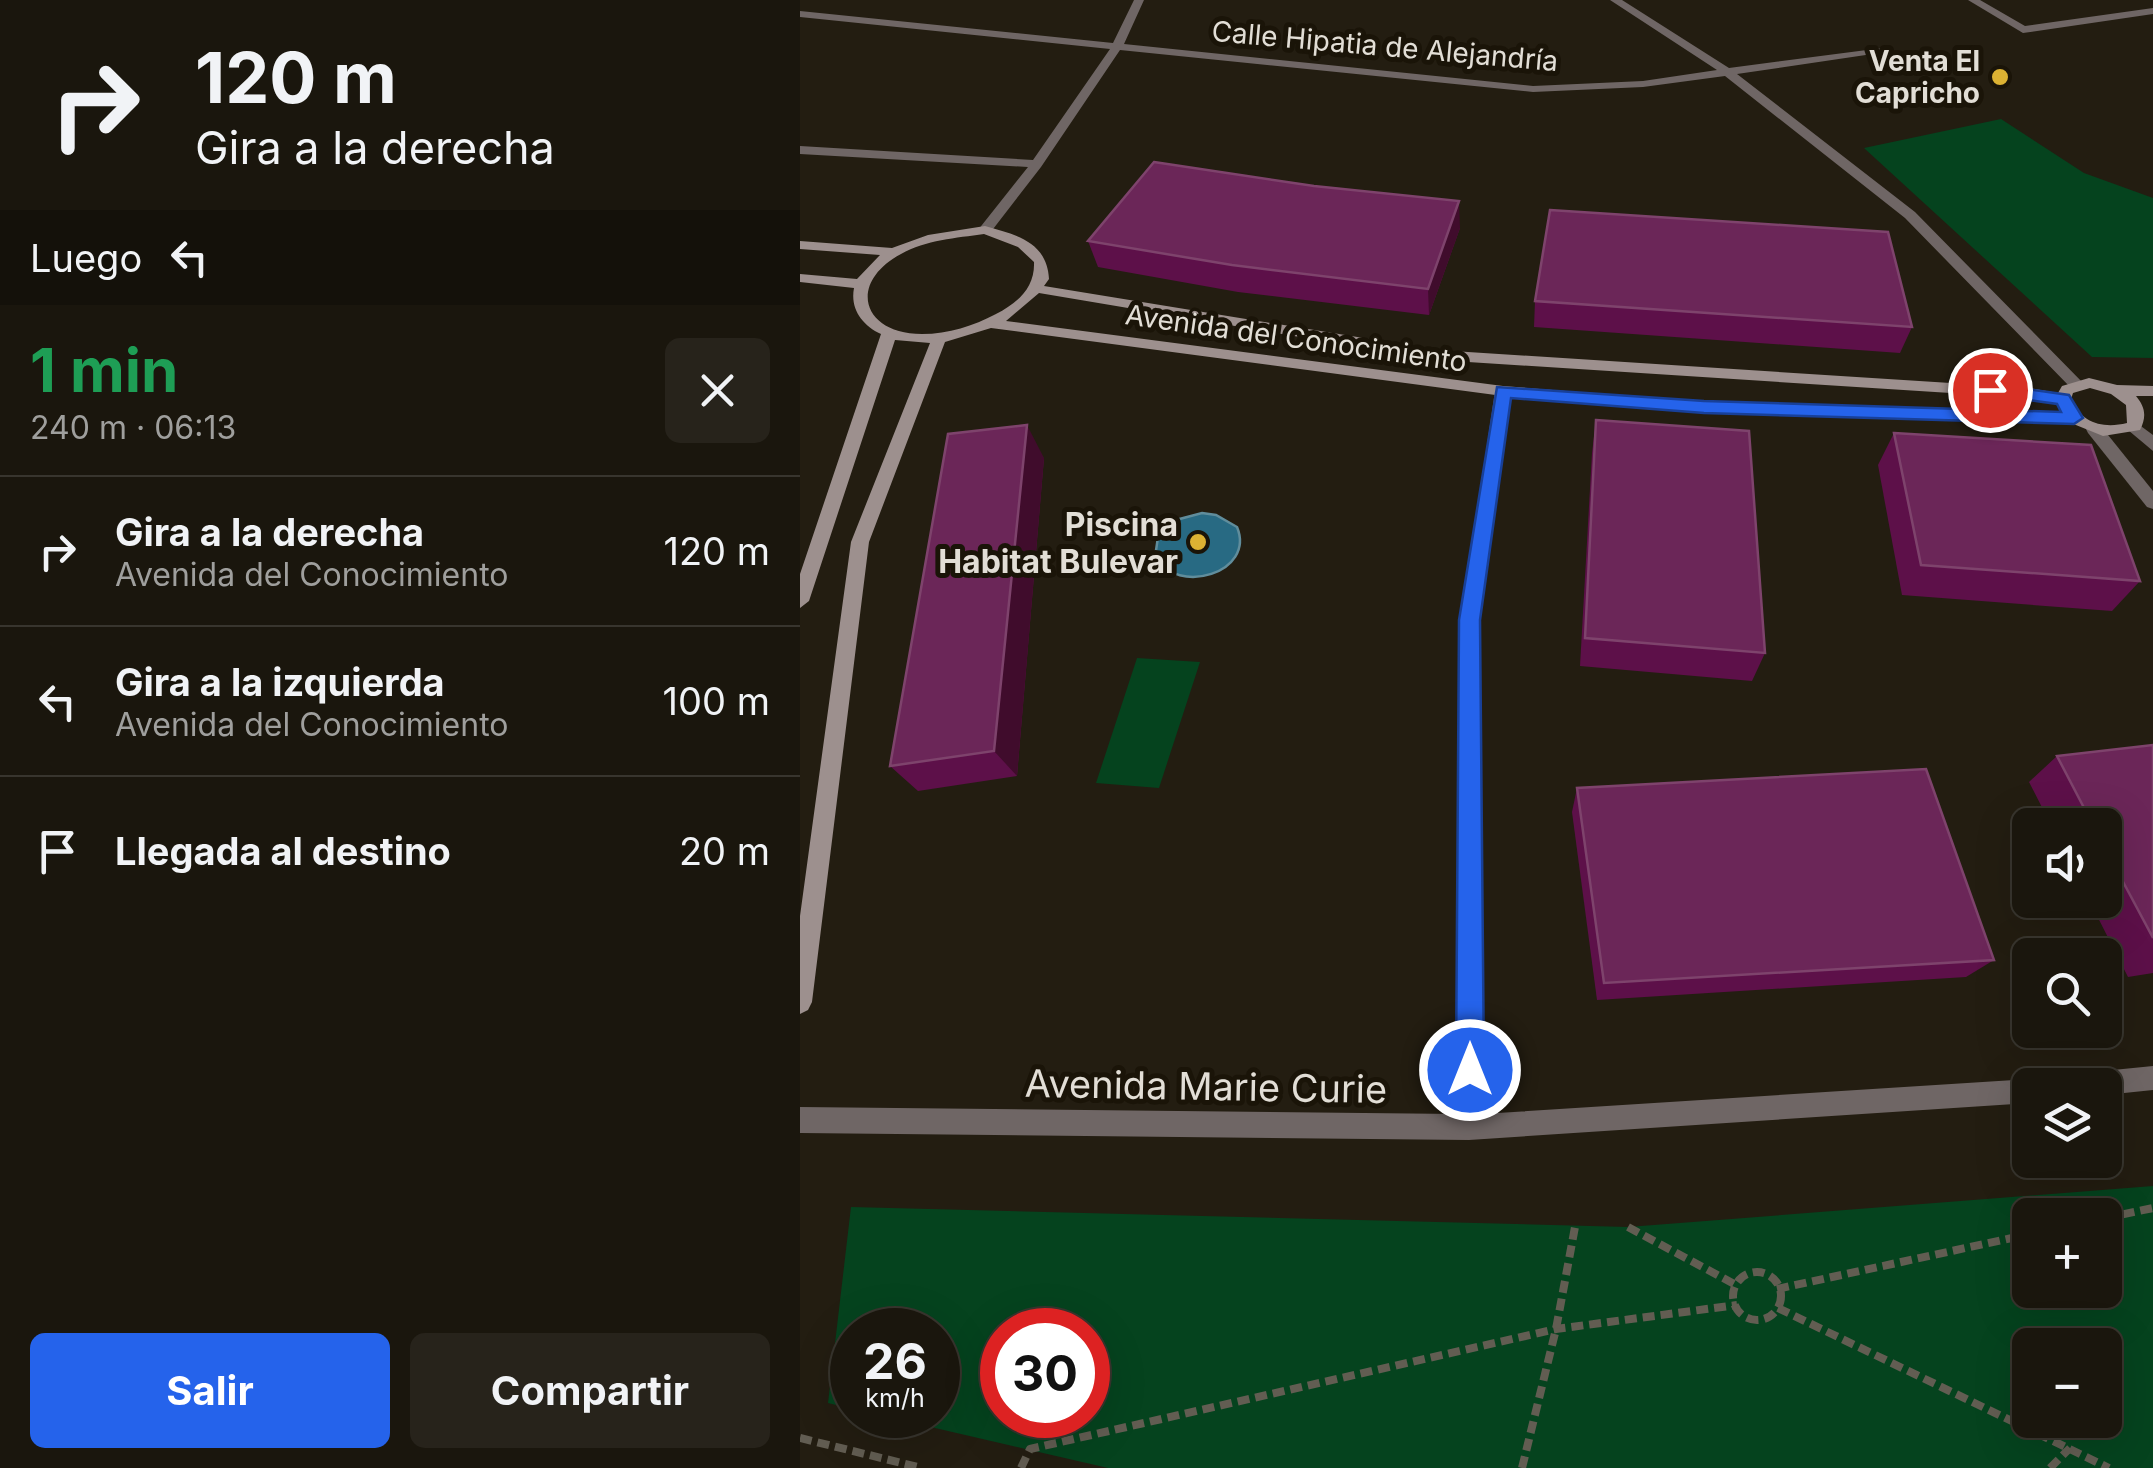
<!DOCTYPE html>
<html lang="es">
<head>
<meta charset="utf-8">
<style>
  :root { --surface:#1a160d; --page:#27231b; --text:#f1f3f6; --muted:#9f9f9d; --line:#38352e; --accent:#2563eb }
  body { margin:0; font-family:Inter,sans-serif; background:var(--page); color:var(--text); height:100vh; display:flex; flex-direction:column; font-size:38px; white-space:nowrap }
  * { box-sizing:border-box; margin:0 }
  p { font-size:32px; color:var(--muted) }
  .icon { flex:none; width:55px; height:55px; fill:none; stroke:currentColor; stroke-width:2; stroke-linecap:round; stroke-linejoin:round }
  .map { position:relative; flex:1; overflow:hidden }
  .details { display:flex; flex-direction:column; background:var(--surface); width:800px }
  .details>* { flex:none }
  .guide { background:#1a160d; color:var(--text); overflow:hidden }
  .fabs { position:absolute; left:1212px; top:808px; display:grid; gap:20px }
  .fabs a { display:grid; place-items:center; width:110px; height:110px; border-radius:15px; background:var(--surface); box-shadow:0 10px 40px #0002,0 0 0 2px var(--line); font-size:50px }
  .speed { position:absolute; left:30px; top:1308px; display:flex; gap:20px; font-size:50px; font-weight:700; text-align:center }
  .speed>* { display:grid; place-content:center; width:130px; height:130px; border-radius:50%; background:var(--surface); box-shadow:0 10px 40px #0002,0 0 0 2px var(--line); line-height:1 }
  .speed small { font-size:25px; font-weight:400 }
  .speed .limit { border:15px solid #d22; background:#fff; color:#111 }
  .pin { position:absolute; display:grid; place-items:center; width:85px; height:85px; color:#fff; margin:-42px; border:5px solid #fff; border-radius:50%; box-shadow:0 2px 10px #0007 }
  .me { position:absolute; width:110px; margin:-55px; rotate:0deg; stroke-linejoin:round; filter:drop-shadow(0 0 8px #0008) }
  .turn { display:flex; align-items:center; gap:35px; height:210px; padding:0 30px; font-size:45px }
  .turn .icon { width:130px; height:130px; stroke-width:2.5 }
  .turn b { display:block; font-size:70px; line-height:85px }
  .then { display:flex; align-items:center; height:95px; padding:0 30px; background:#0003; gap:20px; font-size:38px }
  .round { display:grid; place-items:center; flex:none; width:105px; height:105px; border-radius:15px; background:var(--page) }
  .summary { display:flex; align-items:center; justify-content:space-between; height:170px; padding:0 30px }
  h1 { font-size:60px; font-weight:700; line-height:75px; color:#1e9e55 }
  .cta { display:flex; gap:20px; margin-top:auto; padding:20px 30px }
  .cta a { flex:1; height:115px; border-radius:15px; background:var(--accent); color:#fff; font-size:40px; font-weight:700; line-height:115px; text-align:center }
  .cta a+a { background:var(--page); color:var(--text) }
  ul { padding:0; list-style:none }
  li { display:flex; align-items:center; gap:30px; height:150px; padding:0 30px; border-top:2px solid var(--line) }
  li div { flex:1 }
  li b { display:block; font-size:38px }
  li em { font-style:normal }
  main { display:flex; flex:1; min-height:0 }
  .map>svg:first-child { display:block }
  .green { fill:#05431e; fill-rule:evenodd }
  .water { fill:#286a83; stroke:#608d9c; stroke-width:2.5 }
  .lines { fill:none; stroke-linecap:round; stroke-linejoin:round }
  .path { stroke:#625d52; stroke-width:8; stroke-dasharray:12 6; stroke-linecap:butt }
  .street { fill:#6f6665; fill-rule:evenodd }
  .secondary { fill:#9d908e; fill-rule:evenodd }
  .wall { fill:#5d1049 }
  .shaded-wall { fill:#400c2c }
  .building { fill:#6b2658; stroke:#7e436c; stroke-width:2.5 }
  .route { fill:#2563eb; stroke:#184099; stroke-width:2.5 }
  .poi-dot { fill:#dcb233; stroke:#1a1408; stroke-width:4 }
  .labels { text-anchor:middle; dominant-baseline:central; stroke-width:10; stroke-linejoin:round; paint-order:stroke }
  .far-street-label { font-size:28px; fill:#e2ded6; stroke:#1a1408 }
  .far-poi-label { font-size:28px; font-weight:bold; fill:#e2ded6; stroke:#1a1408; text-anchor:end }
  .poi-label { font-size:32px; font-weight:bold; fill:#e2ded6; stroke:#1a1408; text-anchor:end }
  .near-street-label { font-size:38px; fill:#e2ded6; stroke:#1a1408 }
</style>
</head>
<body>
<main>
<section class="details">
<div class="guide">
<div class="turn"><svg class="icon" aria-label="right" viewBox="0 0 24 24"><path d="M7 20v-9h11M14 6l5 5-5 5"/></svg><div><b>120 m</b>Gira a la derecha</div></div>
<div class="then">Luego<svg class="icon" aria-label="left" viewBox="0 0 24 24"><path d="M17 20v-9H6M10 6l-5 5 5 5"/></svg></div>
</div>
<div class="summary"><div><h1>1 min</h1><p>240 m · 06:13</p></div><a class="round"><svg class="icon" aria-label="close" viewBox="0 0 24 24"><path d="M6 6l12 12M18 6L6 18"/></svg></a></div>
<ul>
<li><svg class="icon" aria-label="right" viewBox="0 0 24 24"><path d="M7 20v-9h11M14 6l5 5-5 5"/></svg><div><b>Gira a la derecha</b><p>Avenida del Conocimiento</p></div><em>120 m</em></li>
<li><svg class="icon" aria-label="left" viewBox="0 0 24 24"><path d="M17 20v-9H6M10 6l-5 5 5 5"/></svg><div><b>Gira a la izquierda</b><p>Avenida del Conocimiento</p></div><em>100 m</em></li>
<li><svg class="icon" aria-label="arrive" viewBox="0 0 24 24"><path d="M6 21V4h12l-3 4 3 4H6"/></svg><div><b>Llegada al destino</b></div><em>20 m</em></li>
</ul>
<div class="cta"><a>Salir</a><a>Compartir</a></div>
</section>
<div class="map">
<svg width="1353" height="1468" viewBox="0 0 1353 1468">
  <rect width="100%" height="100%" fill="#231d11"/>
  <!-- green -->
  <g class="green">
    <path d="M1201,119L1284,173L1353,198V358L1292,357L1064,148Z"/>
    <path d="M337,658L400,662L359,788L296,783Z"/>
    <path d="M1353,1186V1468H308L79,1415H138V1330H52V1409L28,1403L51,1207L828,1227ZM1230,1215H1305V1290H1230ZM202,1330H288V1415H202ZM1230,1345H1305V1420H1230Z"/>
  </g>
  <!-- water -->
  <path class="water" d="M402,513L416,515L437,527C456,573 377,596 355,557L358,537L376,520Z"/>
  <g class="lines">
    <!-- path -->
    <g class="path">
      <path d="M1305,1218L1353,1208"/>
      <path d="M828,1227L936,1285"/>
      <circle cx="957" cy="1296" r="24"/>
      <path d="M977,1289L1230,1234"/>
      <path d="M978,1308L1309,1468"/>
      <path d="M0,1438L122,1468"/>
      <path d="M221,1468L230,1449L756,1329L937,1305"/>
      <path d="M722,1468L756,1329L775,1227"/>
      <path d="M1250,1468L1270,1448"/>
    </g>
    <!-- street -->
    <g class="street">
      <path d="M334,0H344L324,44L733,86L843,81L917,70L810,0H822L929,68L1090,47L1092,49L1086,52L937,74L1115,212L1285,385L1277,390L1272,389L1105,218L925,76L843,87L733,92L320,50L241,167L190,233L185,234L178,230L228,167L0,154V146L233,160L310,49L0,17V11L313,43Z"/>
      <path d="M1168,0H1180L1225,26L1353,8V14L1223,33Z"/>
      <path d="M703,386L711,391L679,619L681,1114L1230,1079L1240,1085H1230V1103L669,1140L0,1133V1107L657,1114L661,619L695,391Z"/>
      <path d="M1334,421L1353,435V451L1328,430V422Z"/>
      <path d="M1294,423L1300,425L1353,491V509L1347,507L1288,433L1286,429Z"/>
      <path d="M1353,1066V1090L1305,1095V1085H1271L1274,1076L1283,1073Z"/>
    </g>
    <!-- secondary -->
    <path class="secondary" d="M185,226C217,235 247,242 249,279L244,286L637,350L1229,388L1258,393L1262,386L1289,378L1317,385L1353,386V396H1336C1345,407 1347,416 1340,430L1303,436L1271,423L905,412L703,396L191,328L145,342L69,542L12,1002L8,1010L0,1014V916L51,542L130,343L95,340L9,601L0,608V574L81,334C62,325 50,309 54,288L0,282V274L57,279L80,255L0,249V241L92,248L128,235ZM184,234L218,247L234,262C235,287 219,302 196,314C173,326 149,334 122,334C62,334 47,283 101,254C126,240 156,238 184,234ZM239,293L637,360L1229,398L1257,403L1261,412L905,402L703,386L206,321ZM1290,388L1311,394L1326,405L1327,423C1303,429 1281,423 1271,399L1273,393Z"/>
  </g>
  <!-- wall -->
  <g class="wall">
    <path d="M660,228L629,315L438,292L298,267L288,241Z"/>
    <path d="M735,301L1112,327L1100,353L734,327Z"/>
    <path d="M796,420L965,653L952,681L780,666L792,453Z"/>
    <path d="M1094,433L1340,581L1312,611L1102,595L1078,465Z"/>
    <path d="M244,458L217,776L118,791L90,766Z"/>
    <path d="M1353,745V973L1328,977L1289,900H1305V825H1251L1229,782L1257,756Z"/>
    <path d="M777,788L1194,960L1166,977L797,1000L772,812Z"/>
  </g>
  <!-- shaded-wall -->
  <g class="shaded-wall">
    <path d="M659,201L660,228L629,315L628,289Z"/>
    <path d="M227,425L244,458L217,776L194,751Z"/>
  </g>
  <!-- building -->
  <g class="building">
    <path d="M354,162L514,186L659,201L628,289L432,265L288,241Z"/>
    <path d="M750,210L1088,232L1112,327L735,301Z"/>
    <path d="M796,420L949,431L965,653L785,638Z"/>
    <path d="M227,425L194,751L90,766L148,434Z"/>
    <path d="M1094,433L1291,445L1340,581L1121,565Z"/>
    <path d="M1353,745V938L1305,848V825H1293L1257,756Z"/>
    <path d="M1126,769L1194,960L804,983L777,788Z"/>
  </g>
  <!-- route -->
  <path class="route" d="M1190,384L1269,395L1283,418L1274,424L904,413L711,398L680,620L684,1070L680,1080L670,1084L660,1080L656,1070L659,620L697,387L904,401L1261,412L1257,404L1184,394V386Z"/>
  <!-- markers -->
  <g class="poi-dot">
    <circle cx="1200" cy="77" r="10"/>
    <circle cx="398" cy="542" r="10"/>
  </g>
  <g class="labels">
    <!-- far-street labels -->
    <g class="far-street-label">
      <text transform="translate(585 46) rotate(5)">Calle Hipatia de Alejandría</text>
      <text transform="translate(496 338) rotate(8)">Avenida del Conocimiento</text>
    </g>
    <!-- far-poi labels -->
    <g class="far-poi-label">
      <text x="1180" y="61">Venta El<tspan x="1180" dy="32">Capricho</tspan></text>
    </g>
    <!-- poi labels -->
    <g class="poi-label">
      <text x="378" y="524">Piscina<tspan x="378" dy="37">Habitat Bulevar</tspan></text>
    </g>
    <!-- near-street labels -->
    <g class="near-street-label">
      <text transform="translate(406 1086) rotate(1)">Avenida Marie Curie</text>
    </g>
  </g>
</svg>
<div class="fabs">
<a><svg class="icon" aria-label="sound" viewBox="0 0 24 24"><path d="M4 9h4l5-4v14l-5-4H4zM17 9q2 3 0 6"/></svg></a>
<a><svg class="icon" aria-label="search" viewBox="0 0 24 24"><circle cx="10" cy="10" r="6"/><path d="M15 15l6 6"/></svg></a>
<a><svg class="icon" aria-label="layers" viewBox="0 0 24 24"><path d="M12 4l9 5-9 5-9-5zM3 14l9 5 9-5"/></svg></a>
<a>+</a>
<a>−</a>
</div>
<div class="speed"><div>26<small>km/h</small></div><div class="limit">30</div></div>
<div class="pin" style="left:1190px;top:390px;background:#d93025"><svg class="icon" aria-label="arrive" viewBox="0 0 24 24"><path d="M6 21V4h12l-3 4 3 4H6"/></svg></div>
<svg class="me" style="left:670px;top:1070px" viewBox="-20 -20 40 40"><circle r="17" fill="#2563eb" stroke="#fff" stroke-width="3"/><path d="M0-11L8 9 0 5-8 9z" fill="#fff"/></svg>
</div>
</main>
</body>
</html>
